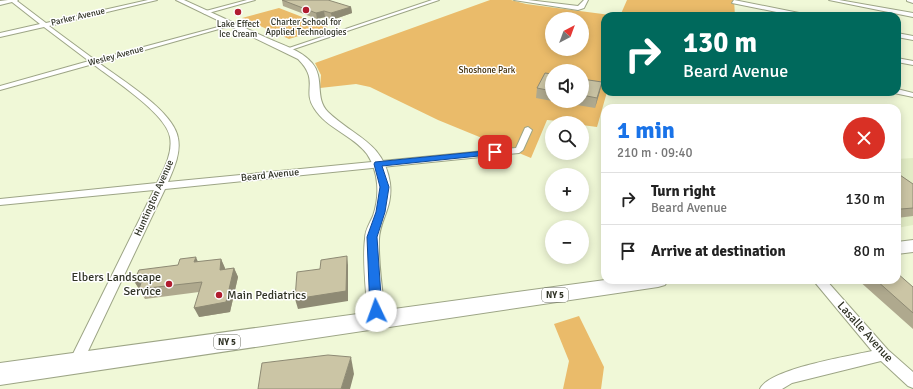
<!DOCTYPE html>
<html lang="en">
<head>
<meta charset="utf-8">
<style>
  :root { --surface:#fff; --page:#f2f2f2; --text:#222; --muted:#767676; --line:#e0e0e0; --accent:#1a73e8 }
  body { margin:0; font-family:Signika,sans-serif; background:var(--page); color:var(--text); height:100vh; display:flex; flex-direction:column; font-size:15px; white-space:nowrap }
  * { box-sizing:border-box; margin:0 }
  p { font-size:13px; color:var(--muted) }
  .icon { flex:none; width:22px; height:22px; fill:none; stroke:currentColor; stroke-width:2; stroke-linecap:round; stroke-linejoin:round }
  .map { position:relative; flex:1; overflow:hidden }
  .drawer { position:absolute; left:601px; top:104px; width:300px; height:180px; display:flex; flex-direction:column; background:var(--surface); border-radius:12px; box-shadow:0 2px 10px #0003 }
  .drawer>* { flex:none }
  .guide { position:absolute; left:601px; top:12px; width:300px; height:84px; border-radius:12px; box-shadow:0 2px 10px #0003; background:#00695c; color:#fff; overflow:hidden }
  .needle { width:26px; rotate:41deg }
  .controls { position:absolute; left:545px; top:12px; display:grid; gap:8px }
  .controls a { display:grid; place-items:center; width:44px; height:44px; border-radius:50%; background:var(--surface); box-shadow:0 2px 10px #0003; font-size:20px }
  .pin { position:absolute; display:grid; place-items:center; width:34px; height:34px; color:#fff; margin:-17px; border-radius:8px; box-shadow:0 2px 6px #0006 }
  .me { position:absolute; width:44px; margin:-22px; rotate:357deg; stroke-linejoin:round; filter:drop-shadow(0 0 3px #0008) }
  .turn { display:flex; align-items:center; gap:14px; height:84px; padding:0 16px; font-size:18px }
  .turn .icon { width:52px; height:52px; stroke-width:2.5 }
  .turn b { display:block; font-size:28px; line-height:34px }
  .round { display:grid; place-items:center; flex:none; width:42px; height:42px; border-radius:21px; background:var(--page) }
  .head { display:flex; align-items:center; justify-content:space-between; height:68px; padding:0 16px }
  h1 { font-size:24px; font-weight:700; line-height:30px; color:var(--accent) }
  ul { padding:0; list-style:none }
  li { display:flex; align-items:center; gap:12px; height:52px; padding:0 16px; border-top:1px solid var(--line) }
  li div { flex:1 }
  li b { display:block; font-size:15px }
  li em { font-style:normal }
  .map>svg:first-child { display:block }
  .built { fill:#e2ecc5 }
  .green { fill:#eabb6a; fill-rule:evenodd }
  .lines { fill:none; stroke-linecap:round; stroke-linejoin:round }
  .minor-casing { stroke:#9da586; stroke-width:2 }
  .tertiary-casing { stroke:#9da586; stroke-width:2 }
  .primary-casing { stroke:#9da586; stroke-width:2 }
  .minor { fill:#fff; fill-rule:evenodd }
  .tertiary { fill:#fff; fill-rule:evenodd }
  .primary { fill:#fff; fill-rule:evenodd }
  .wall { fill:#afa98e }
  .shaded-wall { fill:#8e8a74 }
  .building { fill:#cbc5a5; stroke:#8e8a74 }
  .route { fill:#1a73e8; stroke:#114b97 }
  .poi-dot { fill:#b01c2f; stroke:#fff; stroke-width:1.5 }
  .labels { text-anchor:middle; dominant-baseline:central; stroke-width:3; stroke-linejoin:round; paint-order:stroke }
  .far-street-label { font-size:9px; fill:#303326; stroke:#fff }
  .far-poi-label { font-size:9px; fill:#303326; stroke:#fff }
  .far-park-label { font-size:9px; fill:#3e2b06; stroke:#fff }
  .shield { fill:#fff; stroke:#6e7067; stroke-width:1 }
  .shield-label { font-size:9px; font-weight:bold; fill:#303326 }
  .street-label { font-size:10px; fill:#303326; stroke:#fff }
  .near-poi-label { font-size:12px; fill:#303326; stroke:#fff; text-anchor:end }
  .near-street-label { font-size:12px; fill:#303326; stroke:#fff }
</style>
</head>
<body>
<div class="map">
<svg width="913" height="389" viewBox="0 0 913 389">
  <rect width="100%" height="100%" fill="#f0f8d7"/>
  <!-- built -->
  <path class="built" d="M913,158V225L897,228V159Z"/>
  <!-- green -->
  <g class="green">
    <path d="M490,0H511L526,4L618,16H605V92H607L597,127L582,125V123L547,120L531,158L438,120L370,87L356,84L320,88L321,75L315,63ZM552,19H582V49H552ZM552,71H582V101H552Z"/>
    <path d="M627,0H734L735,16H620Z"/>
    <path d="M279,8L328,27L289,39L242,18Z"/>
    <path d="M579,316L604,367L601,389H563L569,361L554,324Z"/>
  </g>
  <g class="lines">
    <defs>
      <g id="minor">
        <path d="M8,0H18L17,1L46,23L148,0H157L49,26L95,60L233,23V25L99,63C120,79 174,111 178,138C181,153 174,168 168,182L516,148L525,128L528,127L532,130L523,150L519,153L165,189L80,368L75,370L70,368L68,364L154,190L0,205V199L157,183C164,169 173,153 170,137C166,113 112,79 93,64L0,90V86L89,61L44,27L0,37V33L40,24L12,2L0,5V1Z"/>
        <path d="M247,0H255L205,14L202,12Z"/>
        <path d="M432,0H439L288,51L283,50Z"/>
        <path d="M514,0H528L578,6L584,0H588L584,8L578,10Z"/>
        <path d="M734,0L804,14L807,16H796L732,3Z"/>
        <path d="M829,0H839L913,13V17Z"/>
        <path d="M907,0H913V3L907,1Z"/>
        <path d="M897,33L913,36V40L897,37Z"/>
        <path d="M897,58L913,61V65L897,62Z"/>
        <path d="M897,89L913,93V97L894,93L897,92Z"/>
        <path d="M813,280H826L888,350L913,372V388L908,386L881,361L792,383L782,389H760C769,369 849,356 872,351Z"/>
      </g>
      <path id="tertiary" d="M176,0H184C212,13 239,25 267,38C282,45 301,50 312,63C325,78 314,98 328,112C354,137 384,142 390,183C393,208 380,219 379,239C378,264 383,296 386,321L383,326L377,328L371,326L368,321C367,297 362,262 365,239C365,230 370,223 373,216C380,196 379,172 367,154C353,135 327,129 314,108C302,90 320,81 298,59Z"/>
      <g id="primary">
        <path d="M913,240V252L897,254V242Z"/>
        <path d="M605,280H668L665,285L658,287L0,385V363Z"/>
      </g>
    </defs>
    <!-- minor casing -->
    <use href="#minor" class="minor-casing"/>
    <!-- tertiary casing -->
    <use href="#tertiary" class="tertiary-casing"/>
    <!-- primary casing -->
    <use href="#primary" class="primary-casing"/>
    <!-- minor -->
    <use href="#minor" class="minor"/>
    <!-- tertiary -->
    <use href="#tertiary" class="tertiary"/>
    <!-- primary -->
    <use href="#primary" class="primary"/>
  </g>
  <!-- wall -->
  <g class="wall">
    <path d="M282,0L351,7L352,13L332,20L325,17L317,19L283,6Z"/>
    <path d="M552,74V101L536,98L537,88Z"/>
    <path d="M582,79L600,91L595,108L553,101H582Z"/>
    <path d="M897,173L913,184V216L897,218Z"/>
    <path d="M221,259L225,269L234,268L238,277L230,312L199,317V292L145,299L134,281L178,265L198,262Z"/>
    <path d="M858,280H897L913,287V329Z"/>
  </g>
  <!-- shaded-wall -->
  <g class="shaded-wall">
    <path d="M351,7L352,13L332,20L331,13Z"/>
    <path d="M324,11L325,17L317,19L316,13Z"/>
    <path d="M602,82L600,91L595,108L597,98Z"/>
    <path d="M347,256L348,265V301L298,309L295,299Z"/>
    <path d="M196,257L200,267L194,262Z"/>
    <path d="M221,259L225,268L224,279L220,270Z"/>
    <path d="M234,268L238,277L230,312L199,317L194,308Z"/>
    <path d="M142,280L139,289L140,290L134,281Z"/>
    <path d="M351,357L354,374L350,389H341Z"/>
  </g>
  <!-- building -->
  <g class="building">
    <path d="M282,0H328L351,7L331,13L324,11L316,13Z"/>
    <path d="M545,73L552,74V91L537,88Z"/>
    <path d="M582,79L602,82L597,98L582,95Z"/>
    <path d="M897,173L913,184V208L901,209L897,207Z"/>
    <path d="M347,256L346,291L295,299L297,272L320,269L321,260Z"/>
    <path d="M196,257L194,262L221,259L220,270L234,268L226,302L194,308L202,282L139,289L142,280L134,281L139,270L178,265L180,259Z"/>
    <path d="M897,273L913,287V313L876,280H897Z"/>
    <path d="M328,355L351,357L341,389H258L262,363Z"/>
  </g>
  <!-- route -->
  <path class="route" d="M495,150L499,152L498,154L382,166L389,187L385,212L377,237L382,311L380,314H372L370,311L367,237L376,212L380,187L374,164L375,162Z"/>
  <!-- markers -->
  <g class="poi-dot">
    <circle cx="306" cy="10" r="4"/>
    <circle cx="238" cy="12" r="4"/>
    <circle cx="169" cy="284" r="4"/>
    <circle cx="219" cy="295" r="4"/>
  </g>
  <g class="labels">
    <!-- far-street labels -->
    <g class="far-street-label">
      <text transform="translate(78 17) rotate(-13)">Parker Avenue</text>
      <text transform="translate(116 56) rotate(-15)">Wesley Avenue</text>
    </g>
    <!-- far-poi labels -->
    <g class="far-poi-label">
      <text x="306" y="22">Charter School for<tspan x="306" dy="10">Applied Technologies</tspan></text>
      <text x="238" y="24">Lake Effect<tspan x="238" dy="10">Ice Cream</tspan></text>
    </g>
    <!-- far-park labels -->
    <g class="far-park-label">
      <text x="487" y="70">Shoshone Park</text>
    </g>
    <!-- shield labels -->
    <g class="shield">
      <rect x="542" y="288" width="26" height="14" rx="3"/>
      <rect x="214" y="335" width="26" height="14" rx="3"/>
    </g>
    <g class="shield-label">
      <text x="555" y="295">NY 5</text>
      <text x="227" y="342">NY 5</text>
    </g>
    <!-- street labels -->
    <g class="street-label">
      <text transform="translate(270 175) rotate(-6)">Beard Avenue</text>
      <text transform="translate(154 198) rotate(-66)">Huntington Avenue</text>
    </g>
    <!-- near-poi labels -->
    <g class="near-poi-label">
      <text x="161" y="277">Elbers Landscape<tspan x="161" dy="14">Service</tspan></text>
      <text x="227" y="295" text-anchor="start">Main Pediatrics</text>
    </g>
    <!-- near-street labels -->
    <g class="near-street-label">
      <text transform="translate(865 332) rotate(48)">Lasalle Avenue</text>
    </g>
  </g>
</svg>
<div class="controls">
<a><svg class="needle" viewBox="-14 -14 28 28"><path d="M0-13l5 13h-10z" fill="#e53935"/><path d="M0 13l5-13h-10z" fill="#767676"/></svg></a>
<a><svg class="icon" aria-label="sound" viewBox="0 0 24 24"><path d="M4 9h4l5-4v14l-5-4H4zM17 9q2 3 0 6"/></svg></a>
<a><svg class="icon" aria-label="search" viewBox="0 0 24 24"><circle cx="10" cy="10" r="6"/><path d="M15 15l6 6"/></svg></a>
<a>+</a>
<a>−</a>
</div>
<div class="pin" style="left:495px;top:152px;background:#d93025"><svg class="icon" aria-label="arrive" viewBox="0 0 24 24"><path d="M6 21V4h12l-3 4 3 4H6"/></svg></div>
<svg class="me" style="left:376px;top:311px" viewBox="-20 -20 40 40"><circle r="19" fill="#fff"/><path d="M0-13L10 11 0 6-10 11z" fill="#1a73e8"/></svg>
<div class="guide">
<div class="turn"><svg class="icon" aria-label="right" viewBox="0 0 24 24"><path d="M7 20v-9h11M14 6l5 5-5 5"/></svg><div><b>130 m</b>Beard Avenue</div></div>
</div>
<section class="drawer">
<div class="head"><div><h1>1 min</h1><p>210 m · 09:40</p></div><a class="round" style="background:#d93025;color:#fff"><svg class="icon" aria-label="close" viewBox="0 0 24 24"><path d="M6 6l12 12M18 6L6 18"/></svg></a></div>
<ul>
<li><svg class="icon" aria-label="right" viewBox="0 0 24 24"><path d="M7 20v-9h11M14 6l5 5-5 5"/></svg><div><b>Turn right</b><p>Beard Avenue</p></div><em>130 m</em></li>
<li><svg class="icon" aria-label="arrive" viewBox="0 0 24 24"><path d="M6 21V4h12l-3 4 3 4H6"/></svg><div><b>Arrive at destination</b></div><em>80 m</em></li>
</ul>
</section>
</div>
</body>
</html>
